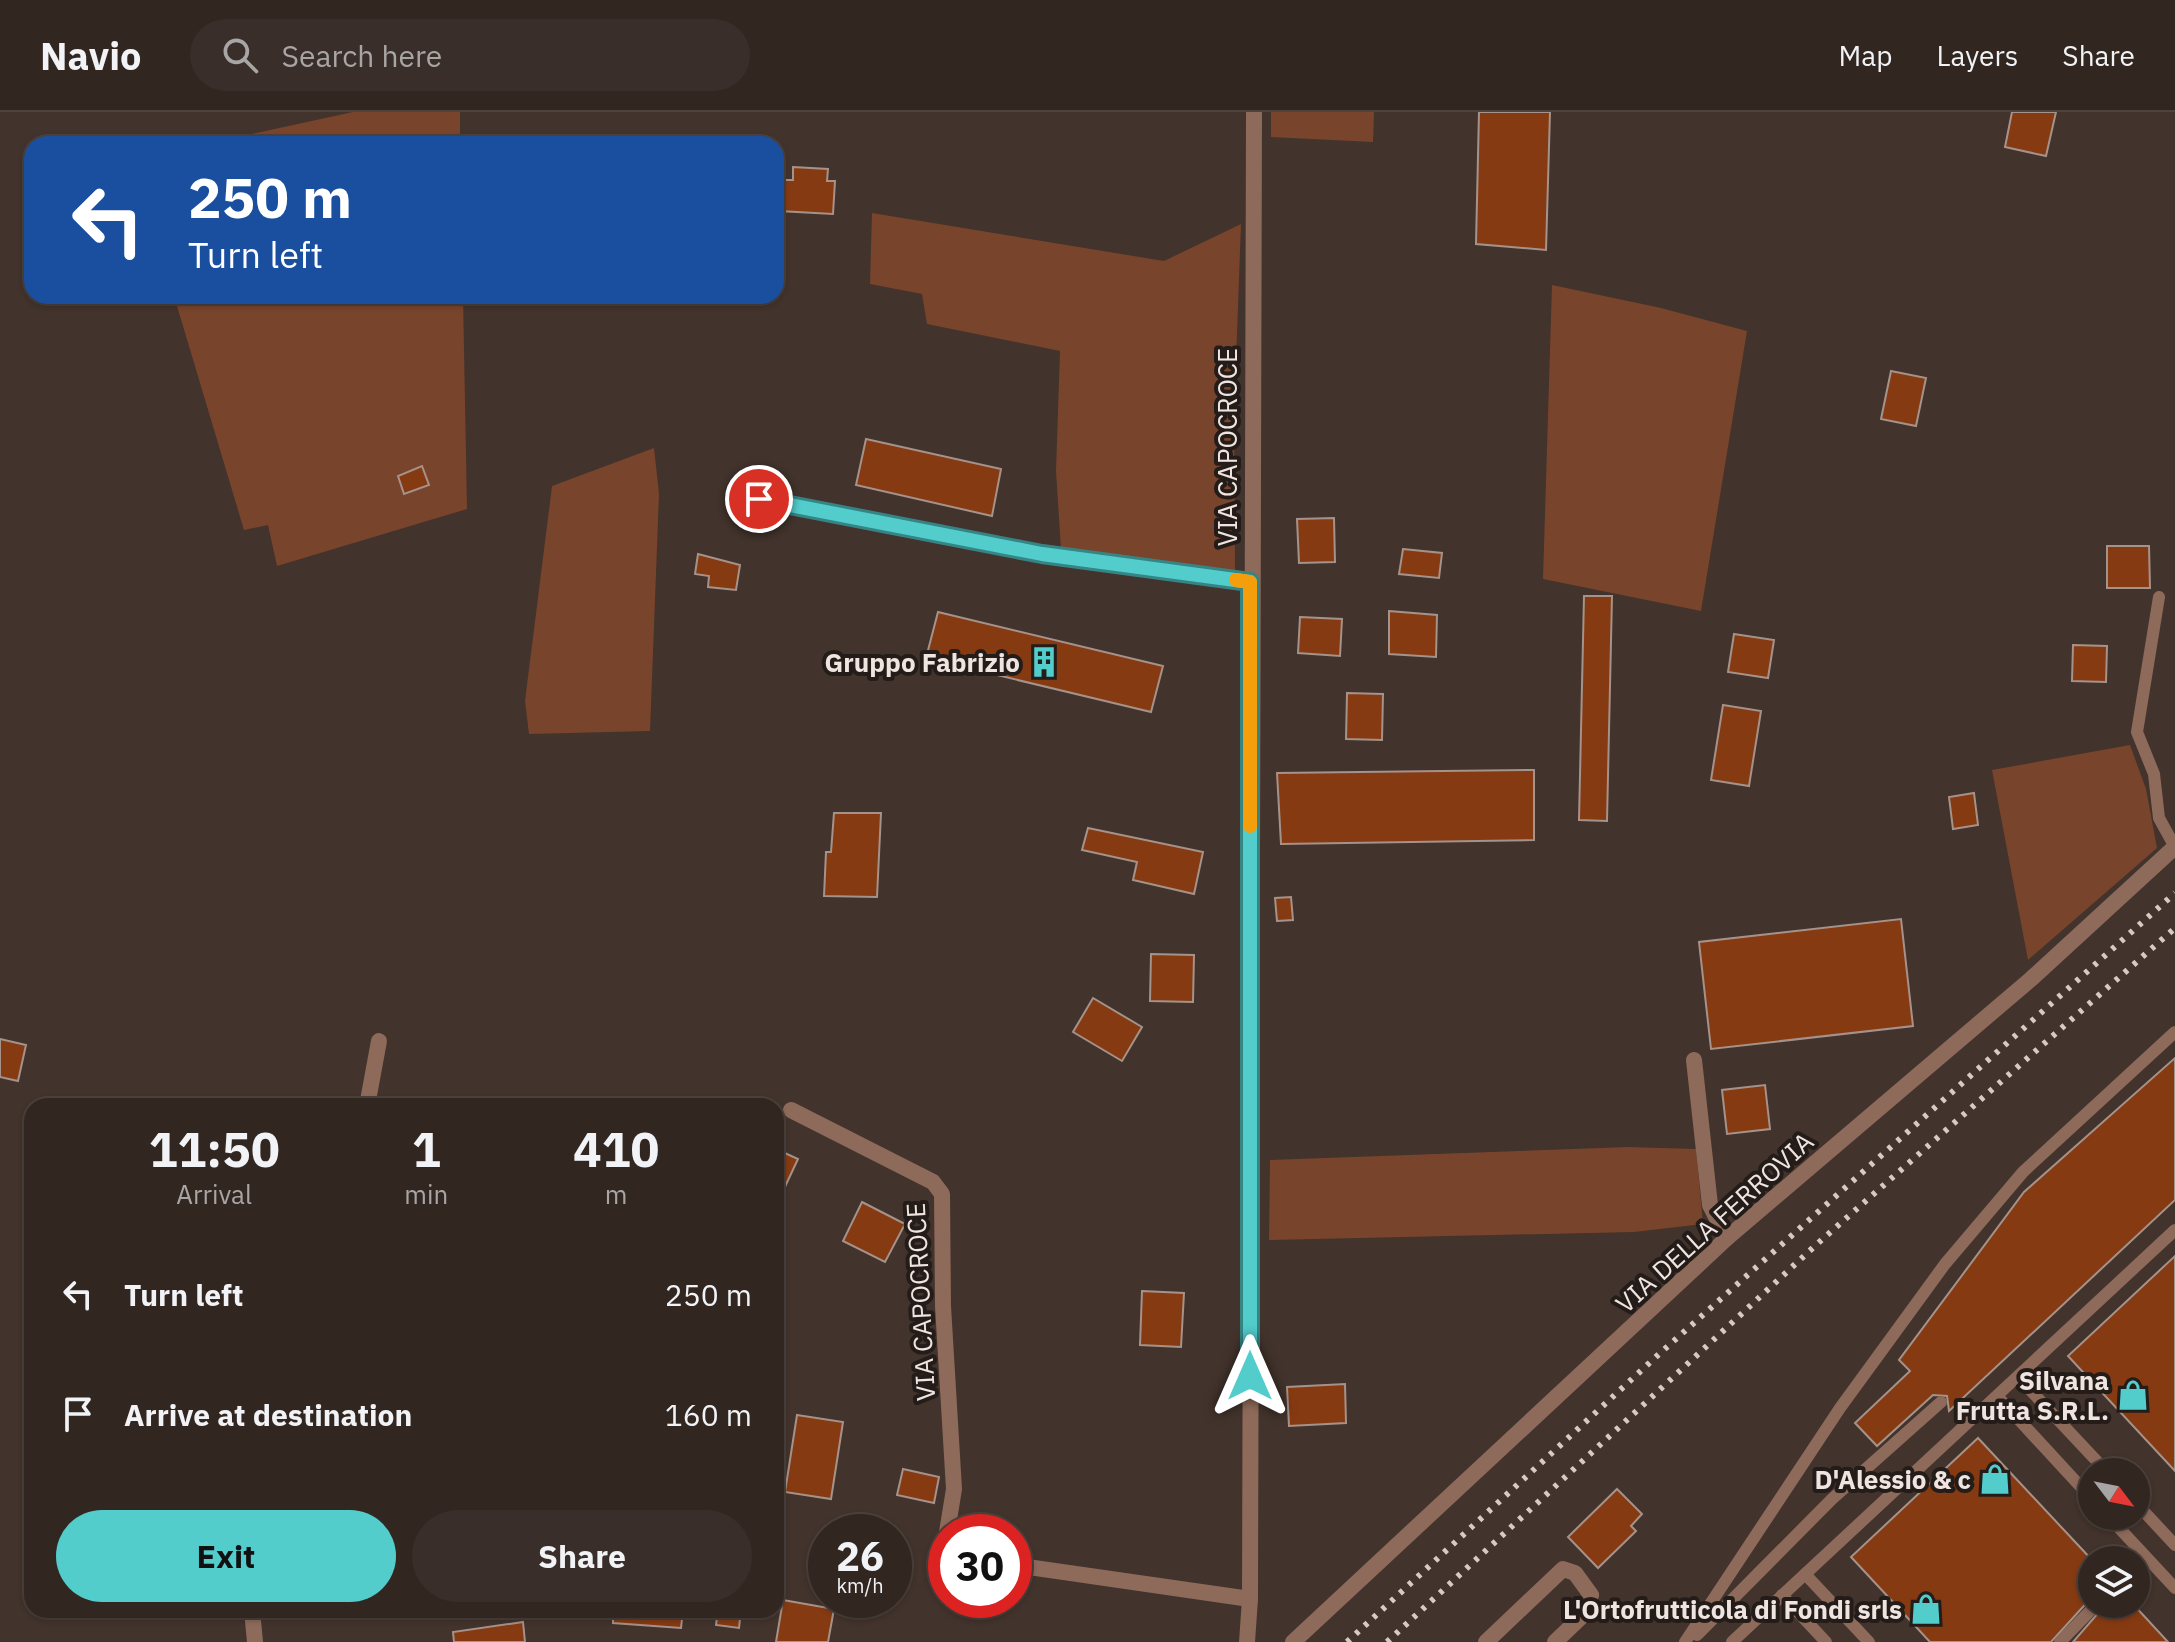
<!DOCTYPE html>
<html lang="en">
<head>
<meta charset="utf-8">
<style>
  :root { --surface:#322621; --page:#3a2e2a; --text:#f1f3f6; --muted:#a8a5a5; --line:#4d433f; --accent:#52cdcc }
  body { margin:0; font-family:"IBM Plex Sans",sans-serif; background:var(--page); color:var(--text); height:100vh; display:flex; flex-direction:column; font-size:30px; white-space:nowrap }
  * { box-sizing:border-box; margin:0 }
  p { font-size:26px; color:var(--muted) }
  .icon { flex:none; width:44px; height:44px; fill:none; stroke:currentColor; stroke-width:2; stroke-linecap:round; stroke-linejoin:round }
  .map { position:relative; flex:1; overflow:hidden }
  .sheet { position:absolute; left:24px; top:986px; width:760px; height:520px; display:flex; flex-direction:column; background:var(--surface); border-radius:24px; box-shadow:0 2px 6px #0004,0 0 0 2px var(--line) }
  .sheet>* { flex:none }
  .guide { position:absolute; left:24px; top:24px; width:760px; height:168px; border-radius:24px; box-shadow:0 2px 6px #0004,0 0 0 2px var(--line); background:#1a4fa0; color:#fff; overflow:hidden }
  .needle { width:52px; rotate:122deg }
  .controls { position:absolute; left:2078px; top:1346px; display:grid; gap:16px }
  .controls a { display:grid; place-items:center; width:72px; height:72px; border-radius:50%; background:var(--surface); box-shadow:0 2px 6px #0004,0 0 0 2px var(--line); font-size:40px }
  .speed { position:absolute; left:808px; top:1402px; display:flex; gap:16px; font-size:40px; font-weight:700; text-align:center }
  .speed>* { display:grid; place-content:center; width:104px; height:104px; border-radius:50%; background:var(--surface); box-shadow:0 2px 6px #0004,0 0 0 2px var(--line); line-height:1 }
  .speed small { font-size:20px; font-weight:400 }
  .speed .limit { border:12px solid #d22; background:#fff; color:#111 }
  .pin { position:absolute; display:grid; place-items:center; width:68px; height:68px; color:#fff; margin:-34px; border:4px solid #fff; border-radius:50%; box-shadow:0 2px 8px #0007 }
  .me { position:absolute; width:88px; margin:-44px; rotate:0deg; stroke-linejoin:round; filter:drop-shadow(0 0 6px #0008) }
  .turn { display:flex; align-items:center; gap:28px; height:168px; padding:0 32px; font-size:36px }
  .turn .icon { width:104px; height:104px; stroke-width:2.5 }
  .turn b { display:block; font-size:56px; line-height:68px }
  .eta { display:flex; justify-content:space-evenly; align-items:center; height:136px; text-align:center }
  .eta b { font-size:48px; font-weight:700; line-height:56px }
  .button { display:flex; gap:16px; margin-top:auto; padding:16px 32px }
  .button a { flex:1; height:92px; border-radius:48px; background:var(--accent); color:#111; font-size:32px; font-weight:700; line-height:92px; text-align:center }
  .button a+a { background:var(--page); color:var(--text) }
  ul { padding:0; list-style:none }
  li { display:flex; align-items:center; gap:24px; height:120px; padding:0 32px }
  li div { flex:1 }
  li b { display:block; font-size:30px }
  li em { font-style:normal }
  header { display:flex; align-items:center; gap:48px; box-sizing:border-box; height:112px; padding:0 40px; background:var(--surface); border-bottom:2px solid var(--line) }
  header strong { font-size:38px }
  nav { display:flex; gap:44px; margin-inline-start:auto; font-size:28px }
  .search { width:560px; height:72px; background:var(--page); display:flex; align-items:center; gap:20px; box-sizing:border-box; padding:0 28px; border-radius:44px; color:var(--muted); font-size:30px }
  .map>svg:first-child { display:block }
  .green { fill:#79442c }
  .building { fill:#863a12; stroke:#a5928a; stroke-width:2 }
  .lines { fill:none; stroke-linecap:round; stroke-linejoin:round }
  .lane { stroke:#8e6a5a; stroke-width:12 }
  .street { stroke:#8e6a5a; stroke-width:16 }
  .rail { stroke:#d6cac6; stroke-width:6; stroke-dasharray:4 8; stroke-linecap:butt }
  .route-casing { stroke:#358585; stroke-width:20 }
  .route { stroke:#52cdcc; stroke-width:14 }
  .slow { stroke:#f59e0b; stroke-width:14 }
  .labels { text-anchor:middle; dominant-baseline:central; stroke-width:8; stroke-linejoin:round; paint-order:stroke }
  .street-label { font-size:26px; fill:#efe4e0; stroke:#231c19 }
  .poi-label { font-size:26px; font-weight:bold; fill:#efe4e0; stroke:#231c19; text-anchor:end }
</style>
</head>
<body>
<header>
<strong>Navio</strong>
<div class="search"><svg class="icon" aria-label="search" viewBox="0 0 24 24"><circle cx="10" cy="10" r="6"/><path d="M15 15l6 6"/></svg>Search here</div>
<nav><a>Map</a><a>Layers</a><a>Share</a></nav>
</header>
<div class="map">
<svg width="2175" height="1530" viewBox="0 0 2175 1530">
  <rect width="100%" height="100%" fill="#42332c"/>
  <!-- green -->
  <g class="green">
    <path d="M353,0H460V32H205Z"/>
    <path d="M1271,0H1374L1373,30L1271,25Z"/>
    <path d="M872,101L1164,149L1241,112L1234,303L1235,459L1061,437L1056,359L1060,239L927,212L922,182L870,172Z"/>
    <path d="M1552,173L1661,196L1747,219L1701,499L1543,467Z"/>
    <path d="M174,184H463L467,397L277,454L268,413L244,418Z"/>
    <path d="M654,336L659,382L650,619L529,622L525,589L552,374Z"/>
    <path d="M2130,633L2146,677L2157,736L2028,848L1992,658Z"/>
    <path d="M1629,1035L1696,1037L1703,1112L1634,1120L1269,1128L1270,1048Z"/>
  </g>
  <!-- building -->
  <g class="building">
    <path d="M1479,0H1550L1546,138L1476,132Z"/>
    <path d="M2012,0H2056L2046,44L2005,35Z"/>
    <path d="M793,55L828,57L827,69H835L833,102L779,99L780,68H793Z"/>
    <path d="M1891,259L1926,266L1916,314L1881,307Z"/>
    <path d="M866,327L1001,357L992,404L856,373Z"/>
    <path d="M422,354L429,373L404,382L398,364Z"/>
    <path d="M1334,406L1335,450L1299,451L1297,407Z"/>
    <path d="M2107,434H2149L2150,476H2107Z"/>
    <path d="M1403,437L1442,441L1439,466L1399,462Z"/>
    <path d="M698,442L740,453L736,478L708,475L709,464L695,462Z"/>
    <path d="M1584,484H1612L1607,709L1579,708Z"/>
    <path d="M1389,499L1437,503L1436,545L1389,542Z"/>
    <path d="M938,500L1163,554L1151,600L926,546Z"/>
    <path d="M1300,505L1342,507L1340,544L1298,541Z"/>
    <path d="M1734,522L1774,528L1768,566L1728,560Z"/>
    <path d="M2073,533L2107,534L2106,570L2072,569Z"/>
    <path d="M1347,581L1383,582L1382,628L1346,627Z"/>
    <path d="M1723,593L1761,599L1749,674L1711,668Z"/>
    <path d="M1534,658V728L1281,732L1277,661Z"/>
    <path d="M1974,681L1978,713L1953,717L1949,685Z"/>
    <path d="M834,701H881L877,785L824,784L826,740H831Z"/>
    <path d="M1088,716L1203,740L1194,782L1133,768L1137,750L1082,738Z"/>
    <path d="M1291,785L1293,808L1277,809L1275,786Z"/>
    <path d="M1901,807L1913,914L1711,937L1699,830Z"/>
    <path d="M1151,842L1194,843L1193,890L1150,889Z"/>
    <path d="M1093,886L1142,915L1122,949L1073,920Z"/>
    <path d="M0,927L26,933L18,969L0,965Z"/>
    <path d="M2175,946V1088L1949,1299L1947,1284L1933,1283L1877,1334L1855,1311L1910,1259L1899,1248L2024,1080Z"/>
    <path d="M1765,973L1770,1017L1727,1022L1722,978Z"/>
    <path d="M776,1037L798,1047L776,1094Z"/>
    <path d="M862,1090L905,1112L885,1150L843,1129Z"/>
    <path d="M2175,1144V1359L2068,1244Z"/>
    <path d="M1142,1179L1184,1181L1181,1235L1140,1233Z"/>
    <path d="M1345,1272L1346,1311L1289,1314L1287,1275Z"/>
    <path d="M797,1303L843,1310L831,1387L785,1380Z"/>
    <path d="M1978,1326L2092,1448V1485L2051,1530H1930L1851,1445Z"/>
    <path d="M903,1357L939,1365L934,1391L897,1383Z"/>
    <path d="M1617,1377L1642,1402L1631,1414L1636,1419L1598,1456L1568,1425Z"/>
    <path d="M783,1488L834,1497L828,1530H776Z"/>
    <path d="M2106,1492H2133L2168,1530H2073Z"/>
    <path d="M613,1498H683L681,1516L613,1511Z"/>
    <path d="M718,1498H741L739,1516L716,1513Z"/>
    <path d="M523,1510L525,1530H454L453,1520Z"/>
  </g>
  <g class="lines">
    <!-- lane -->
    <g class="lane">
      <path d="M759,387L1042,442L1250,470"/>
      <path d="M2159,485L2137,620L2154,662L2159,706L2175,735"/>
      <path d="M2018,1265L2107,1360"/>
      <path d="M1998,1285L2092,1387"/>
      <path d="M2136,1391L2175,1433"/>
      <path d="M2108,1404L2175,1476"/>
      <path d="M1805,1462L1869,1530"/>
      <path d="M1782,1483L1826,1530"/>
      <path d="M1697,1523L1832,1387L1941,1290"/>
      <path d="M1685,1530L1840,1296L1945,1152L2023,1060L2175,920"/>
      <path d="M1732,1530L2175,1118"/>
      <path d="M2060,1530L2097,1492"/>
    </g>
    <!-- street -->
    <g class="street">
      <path d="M1694,948L1710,1093L1727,1126"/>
      <path d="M367,994L379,929"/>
      <path d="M791,998L933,1070L942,1082L943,1194L954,1377L947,1420"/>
      <path d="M946,1429V1443"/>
      <path d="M1014,1453L1250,1487"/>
      <path d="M252,1498L255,1530"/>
      <path d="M1247,1530L1250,1487L1254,0"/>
      <path d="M1293,1530L1727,1126L2031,867L2175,735"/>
      <path d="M1486,1530L1563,1457L1575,1461L1591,1483L1580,1506L1555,1530"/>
    </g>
    <!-- rail -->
    <g class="rail">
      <path d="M1347,1530L1658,1243L2175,781"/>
      <path d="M1387,1530L1817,1132L2175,816"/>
    </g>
  </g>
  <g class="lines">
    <defs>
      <path id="route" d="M759,387L1042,442L1250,470V1264"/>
    </defs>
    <!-- route casing -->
    <use href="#route" class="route-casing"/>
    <!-- route -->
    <use href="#route" class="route"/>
    <!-- slow -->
    <path class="slow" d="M1236,468L1250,470V714"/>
  </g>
  <!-- icons -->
  <defs>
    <symbol id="building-bare" viewBox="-9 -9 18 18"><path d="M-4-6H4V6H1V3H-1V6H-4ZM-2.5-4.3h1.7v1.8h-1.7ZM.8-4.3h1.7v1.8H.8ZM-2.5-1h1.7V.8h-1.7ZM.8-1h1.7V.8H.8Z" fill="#52cdcc" stroke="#231c19" stroke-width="2.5" paint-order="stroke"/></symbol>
    <symbol id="shop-bare" viewBox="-9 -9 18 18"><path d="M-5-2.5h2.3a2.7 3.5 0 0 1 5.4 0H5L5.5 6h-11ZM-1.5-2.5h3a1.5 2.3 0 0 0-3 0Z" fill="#52cdcc" stroke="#231c19" stroke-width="2.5" paint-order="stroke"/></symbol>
  </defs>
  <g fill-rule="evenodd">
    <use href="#building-bare" x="1022" y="528" width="44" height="44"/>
    <use href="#shop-bare" x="2111" y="1261" width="44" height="44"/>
    <use href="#shop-bare" x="1973" y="1345" width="44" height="44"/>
    <use href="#shop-bare" x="1904" y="1475" width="44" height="44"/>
  </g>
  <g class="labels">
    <!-- street labels -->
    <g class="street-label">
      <text transform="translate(1227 335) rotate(-90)">VIA CAPOCROCE</text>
      <text transform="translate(1714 1110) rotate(-42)">VIA DELLA FERROVIA</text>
      <text transform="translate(920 1190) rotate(-93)">VIA CAPOCROCE</text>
    </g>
    <!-- poi labels -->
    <g class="poi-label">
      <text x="1020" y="550">Gruppo Fabrizio</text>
      <text x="2109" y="1268">Silvana<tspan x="2109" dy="30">Frutta S.R.L.</tspan></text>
      <text x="1971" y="1367">D'Alessio &amp; c</text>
      <text x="1902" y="1497">L'Ortofrutticola di Fondi srls</text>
    </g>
  </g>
</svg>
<div class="controls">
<a><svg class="needle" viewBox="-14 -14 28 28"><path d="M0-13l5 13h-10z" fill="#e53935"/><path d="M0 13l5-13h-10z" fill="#a8a5a5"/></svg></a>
<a><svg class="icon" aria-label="layers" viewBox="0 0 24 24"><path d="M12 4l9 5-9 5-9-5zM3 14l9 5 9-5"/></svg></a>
</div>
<div class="speed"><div>26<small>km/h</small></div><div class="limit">30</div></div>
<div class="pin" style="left:759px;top:387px;background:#d93025"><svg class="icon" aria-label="arrive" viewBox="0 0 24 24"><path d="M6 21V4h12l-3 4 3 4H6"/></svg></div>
<svg class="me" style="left:1250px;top:1264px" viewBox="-20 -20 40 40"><path d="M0-17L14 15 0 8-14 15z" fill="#52cdcc" stroke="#fff" stroke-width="4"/></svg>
<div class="guide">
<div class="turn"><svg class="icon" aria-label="left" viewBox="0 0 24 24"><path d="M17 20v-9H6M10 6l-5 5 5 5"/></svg><div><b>250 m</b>Turn left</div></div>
</div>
<section class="sheet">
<div class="eta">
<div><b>11:50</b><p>Arrival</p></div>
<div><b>1</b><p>min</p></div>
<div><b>410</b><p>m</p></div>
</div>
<ul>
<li><svg class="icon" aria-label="left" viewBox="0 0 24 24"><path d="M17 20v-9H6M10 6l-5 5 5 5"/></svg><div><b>Turn left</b></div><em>250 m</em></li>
<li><svg class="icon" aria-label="arrive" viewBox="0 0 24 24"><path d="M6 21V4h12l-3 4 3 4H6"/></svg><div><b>Arrive at destination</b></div><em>160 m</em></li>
</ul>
<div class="button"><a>Exit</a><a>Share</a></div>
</section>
</div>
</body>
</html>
